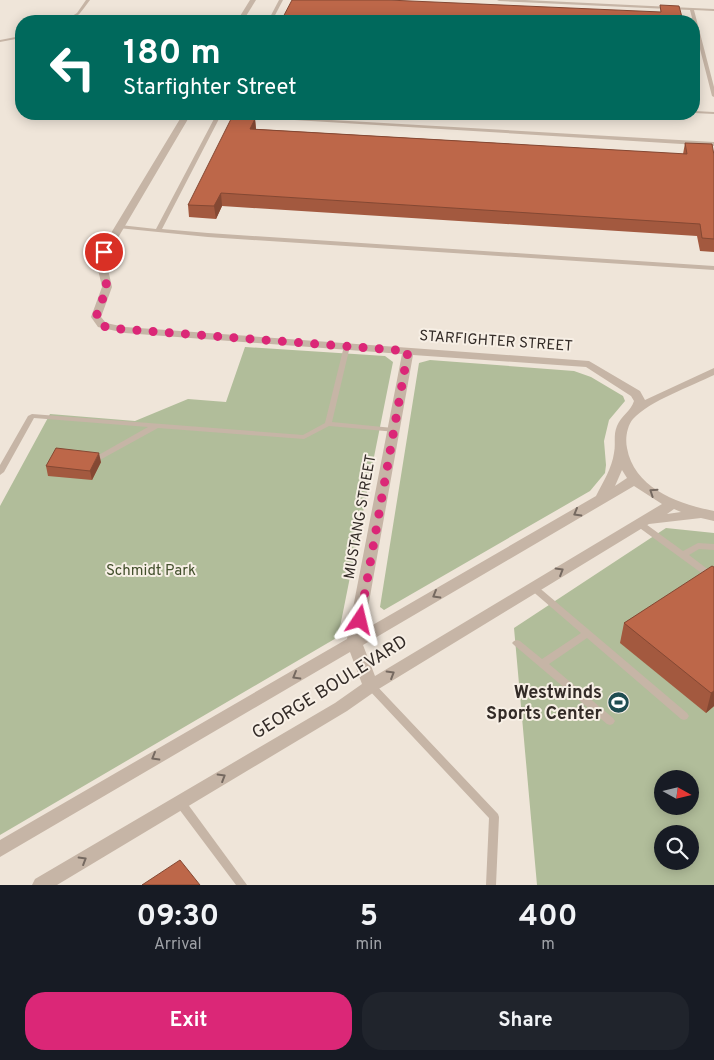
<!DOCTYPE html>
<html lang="en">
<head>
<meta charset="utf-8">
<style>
  :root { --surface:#171b24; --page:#20242c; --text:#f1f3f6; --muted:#9ea1a6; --accent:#db2777 }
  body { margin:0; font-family:Overpass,sans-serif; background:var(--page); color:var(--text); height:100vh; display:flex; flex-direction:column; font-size:19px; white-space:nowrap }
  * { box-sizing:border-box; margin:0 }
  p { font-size:16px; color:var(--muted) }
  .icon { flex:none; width:28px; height:28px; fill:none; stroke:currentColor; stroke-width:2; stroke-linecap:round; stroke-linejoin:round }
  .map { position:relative; height:885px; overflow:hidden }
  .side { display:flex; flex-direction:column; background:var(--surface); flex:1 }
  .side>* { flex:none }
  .guide { position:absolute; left:15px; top:15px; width:685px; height:105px; border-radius:20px; box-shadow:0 2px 12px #0003; background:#00695c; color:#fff; overflow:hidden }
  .needle { width:32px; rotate:98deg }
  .tools { position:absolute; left:654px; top:770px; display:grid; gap:10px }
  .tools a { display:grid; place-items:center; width:45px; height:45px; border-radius:50%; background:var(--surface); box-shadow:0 2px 12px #0003; font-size:25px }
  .pin { position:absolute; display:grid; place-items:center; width:42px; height:42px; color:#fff; margin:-21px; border:2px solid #fff; border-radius:50%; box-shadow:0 1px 5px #0007 }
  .me { position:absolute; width:55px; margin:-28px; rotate:10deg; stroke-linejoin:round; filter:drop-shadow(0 0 4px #0008) }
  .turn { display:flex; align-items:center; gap:18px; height:105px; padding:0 25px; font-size:22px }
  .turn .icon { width:65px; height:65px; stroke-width:2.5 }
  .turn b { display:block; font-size:35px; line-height:42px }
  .eta { display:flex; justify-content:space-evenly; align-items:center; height:85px; text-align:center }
  .eta b { font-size:30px; font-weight:700; line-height:35px }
  .action { display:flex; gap:10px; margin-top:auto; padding:10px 25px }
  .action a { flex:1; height:58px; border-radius:20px; background:var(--accent); color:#fff; font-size:20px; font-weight:700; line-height:58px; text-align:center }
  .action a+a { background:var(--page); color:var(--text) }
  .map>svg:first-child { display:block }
  .green { fill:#b1bd9a; fill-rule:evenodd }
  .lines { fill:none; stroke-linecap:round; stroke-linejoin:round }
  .lane { fill:#c6b5a6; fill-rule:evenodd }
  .street { fill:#c6b5a6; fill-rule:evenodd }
  .wall { fill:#a3593f }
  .shaded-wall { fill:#844833 }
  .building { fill:#bd6749; stroke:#844833 }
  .oneway { stroke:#756960 }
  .route { stroke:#db2777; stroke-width:9; stroke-dasharray:0 16.2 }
  .labels { text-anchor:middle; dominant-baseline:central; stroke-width:4; stroke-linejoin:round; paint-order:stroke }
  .street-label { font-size:15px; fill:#332b27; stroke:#f7efe5 }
  .park-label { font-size:15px; fill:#424f2c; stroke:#f7efe5 }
  .near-street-label { font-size:18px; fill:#332b27; stroke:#f7efe5 }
  .near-poi-label { font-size:18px; font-weight:bold; fill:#332b27; stroke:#f7efe5; text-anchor:end }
</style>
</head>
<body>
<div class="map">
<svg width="714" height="885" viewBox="0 0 714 885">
  <rect width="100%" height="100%" fill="#efe5d9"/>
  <!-- green -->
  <g class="green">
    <path d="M245,347L385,356L393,362L338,637L0,835V506L50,414L135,421L188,399L226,402Z"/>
    <path d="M430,360L574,371L591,377L623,396L625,401L609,420L604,441L606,465L605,473L590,491L384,610L380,607L419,363Z"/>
    <path d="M666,528L714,533V885H537L514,628ZM662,779H690V806H662ZM662,834H690V861H662Z"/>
  </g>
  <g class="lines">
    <!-- lane -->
    <g class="lane">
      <path d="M86,0H90C83,9 77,21 64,21L77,13Z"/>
      <path d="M279,0H283L272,21H268Z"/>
      <path d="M497,0H525L714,9V11L694,10L714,87V97L712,96L690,10L499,1Z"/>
      <path d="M21,36V38L0,42V40Z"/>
      <path d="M694,111L714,112V114L694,113Z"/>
      <path d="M185,114L262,116L714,142V146L262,118L220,117L162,229L208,233L714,266V270L208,237L118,228L117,227L120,225L156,229L215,117L186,116L184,115Z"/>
      <path d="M347,344L350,346L332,422L393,428H396L397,430L396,432L329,426L304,439L158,428L98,461H95L94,459L95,457L148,427L34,418L4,472L0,475V465L28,416L32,414L303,435L325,423L344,346Z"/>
      <path d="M640,521L643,522L683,551L698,543L714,544V550L699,549L689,555L714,574V581L711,580L637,526L636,524L637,522Z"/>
      <path d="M533,584L536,585L687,713L689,716L687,719L684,720L681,719L587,638L549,664L613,718L615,721L613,724L610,725L607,724L514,645L512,643L514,641L517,640L520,641L542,659L581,633L530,589L529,587L530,585Z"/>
      <path d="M371,682L374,683L498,814L499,817L496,885H486L489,818L368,689L366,686L368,683Z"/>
      <path d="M180,798L184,799L247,885H236L176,805L175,802L176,799Z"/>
    </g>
    <!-- street -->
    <g class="street">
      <path d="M250,0H256L243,21H237Z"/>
      <path d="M183,114H191L109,253L107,265L112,287L101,317L106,323L125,327L589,361L640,391L645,400L714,368V375C692,386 649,401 633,419C627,426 625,439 627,448C634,488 678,504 714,511V521L701,518L649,524L377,690L347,711L57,885H32L35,879L335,703L362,684L350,652L0,857V840L347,639L402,354L125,333L98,327L91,317L102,287L97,265L99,253ZM413,355L586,367L631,396L634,401C631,411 621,416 617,426C613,435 616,444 614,453C612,468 603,482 596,496L364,630ZM622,470L627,478L615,486ZM634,486L662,504L375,676L363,645ZM674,509L681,512L667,514Z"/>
    </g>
  </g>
  <!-- wall -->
  <g class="wall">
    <path d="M694,72L698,91L696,102H694Z"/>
    <path d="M255,119L256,129L683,154L685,143L714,155V252L700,251L697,236L222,206L216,219L189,217L188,205Z"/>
    <path d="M101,462L92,480L48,476L46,466Z"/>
    <path d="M714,567V706L706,713L620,643L624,623Z"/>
  </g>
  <!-- shaded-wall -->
  <g class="shaded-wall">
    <path d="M255,119L256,130L250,129Z"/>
    <path d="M221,193L222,206L216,219L214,206Z"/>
    <path d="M99,453L101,462L92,480L90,471Z"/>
    <path d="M714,691V706L706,713L711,693Z"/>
  </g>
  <!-- building -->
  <g class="building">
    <path d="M292,0H388L661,12L660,5L679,6L683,21H281Z"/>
    <path d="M694,72L698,91H694Z"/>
    <path d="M232,117L255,119L250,129L687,154L685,143L712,144L714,155V239L702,238L700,224L221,193L214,206L188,205Z"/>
    <path d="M56,448L99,453L90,471L46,466Z"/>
    <path d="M712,566L714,567V691L711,693L624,623Z"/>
    <path d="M180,860L200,885H142Z"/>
  </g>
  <!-- one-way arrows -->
  <defs><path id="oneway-chevron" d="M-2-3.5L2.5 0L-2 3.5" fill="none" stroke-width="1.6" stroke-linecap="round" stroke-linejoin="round" transform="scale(1.25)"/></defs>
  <g class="oneway">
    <use href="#oneway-chevron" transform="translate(653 492) rotate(-146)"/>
    <use href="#oneway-chevron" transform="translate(577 513) rotate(150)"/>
    <use href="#oneway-chevron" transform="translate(560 571) rotate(-31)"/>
    <use href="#oneway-chevron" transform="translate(436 595) rotate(150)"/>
    <use href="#oneway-chevron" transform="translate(391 674) rotate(-31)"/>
    <use href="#oneway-chevron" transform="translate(296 676) rotate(150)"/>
    <use href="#oneway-chevron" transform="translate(155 757) rotate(150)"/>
    <use href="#oneway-chevron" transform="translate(222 777) rotate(-31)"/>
    <use href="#oneway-chevron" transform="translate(83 860) rotate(-31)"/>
  </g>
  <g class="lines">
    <!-- route -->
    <path class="route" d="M104,252L102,265L107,287L96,317L102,325L108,328L408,351L360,620"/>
  </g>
  <!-- icons -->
  <defs>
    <symbol id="stadium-disc" viewBox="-11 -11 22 22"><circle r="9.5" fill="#1f4d51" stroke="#f7efe5"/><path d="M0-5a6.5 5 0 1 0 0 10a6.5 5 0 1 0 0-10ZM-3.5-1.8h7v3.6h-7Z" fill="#fff"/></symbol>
  </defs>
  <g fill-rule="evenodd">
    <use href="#stadium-disc" x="606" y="690" width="25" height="25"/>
  </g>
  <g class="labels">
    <!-- street labels -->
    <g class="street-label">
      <text transform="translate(496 342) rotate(4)">STARFIGHTER STREET</text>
      <text transform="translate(361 517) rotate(-80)">MUSTANG STREET</text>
    </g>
    <!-- park labels -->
    <g class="park-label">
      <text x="151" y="571">Schmidt Park</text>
    </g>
    <!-- near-street labels -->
    <g class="near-street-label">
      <text transform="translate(330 688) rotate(-32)">GEORGE BOULEVARD</text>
    </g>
    <!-- near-poi labels -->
    <g class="near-poi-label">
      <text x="602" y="693">Westwinds<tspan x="602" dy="21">Sports Center</tspan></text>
    </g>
  </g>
</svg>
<div class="tools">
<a><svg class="needle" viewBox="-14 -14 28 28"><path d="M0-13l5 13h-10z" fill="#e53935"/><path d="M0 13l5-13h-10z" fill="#9ea1a6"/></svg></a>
<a><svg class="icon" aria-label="search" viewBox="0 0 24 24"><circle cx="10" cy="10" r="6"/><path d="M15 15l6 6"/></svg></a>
</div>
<div class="pin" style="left:104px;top:252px;background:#d93025"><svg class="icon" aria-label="arrive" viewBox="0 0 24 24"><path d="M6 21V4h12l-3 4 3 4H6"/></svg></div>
<svg class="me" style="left:360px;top:620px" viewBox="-20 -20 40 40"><path d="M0-17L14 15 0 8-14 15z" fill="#db2777" stroke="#fff" stroke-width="4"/></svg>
<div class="guide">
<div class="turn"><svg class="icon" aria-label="left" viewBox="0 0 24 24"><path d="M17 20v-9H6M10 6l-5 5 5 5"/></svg><div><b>180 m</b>Starfighter Street</div></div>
</div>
</div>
<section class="side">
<div class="eta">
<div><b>09:30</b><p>Arrival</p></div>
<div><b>5</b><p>min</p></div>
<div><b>400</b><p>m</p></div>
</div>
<div class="action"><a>Exit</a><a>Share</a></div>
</section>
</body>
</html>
